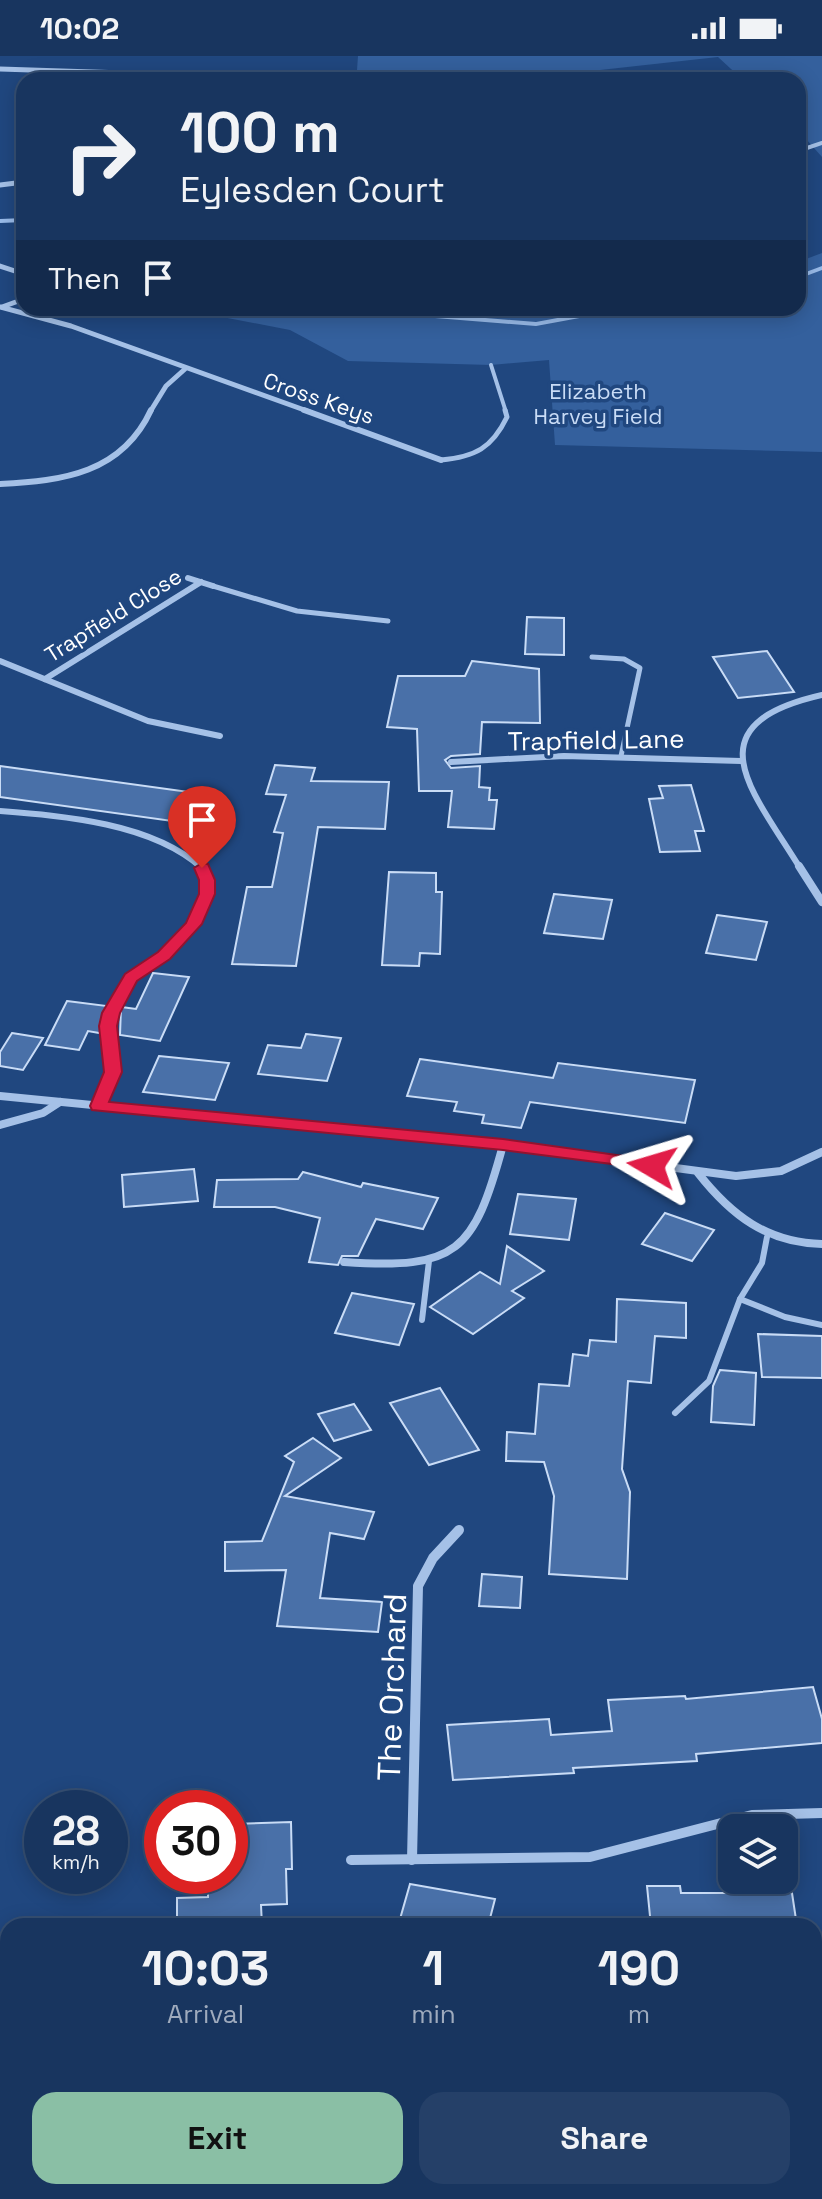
<!DOCTYPE html>
<html lang="en">
<head>
<meta charset="utf-8">
<style>
  :root { --surface:#18355f; --page:#254068; --text:#f1f3f6; --muted:#9fabbd; --line:#365074; --accent:#8abfa5 }
  body { margin:0; font-family:"Space Grotesk",sans-serif; background:var(--page); color:var(--text); height:100vh; display:flex; flex-direction:column; font-size:30px; white-space:nowrap }
  * { box-sizing:border-box; margin:0 }
  p { font-size:26px; color:var(--muted) }
  .icon { flex:none; width:44px; height:44px; fill:none; stroke:currentColor; stroke-width:2; stroke-linecap:round; stroke-linejoin:round }
  .map { position:relative; flex:1; overflow:hidden }
  .sheet { position:absolute; left:0px; top:1862px; width:822px; height:282px; display:flex; flex-direction:column; background:var(--surface); border-radius:24px 24px 0 0; box-shadow:0 4px 20px #0003,0 0 0 2px var(--line) }
  .sheet>* { flex:none }
  .banner { position:absolute; left:16px; top:16px; width:790px; height:244px; border-radius:24px; box-shadow:0 4px 20px #0003,0 0 0 2px var(--line); background:#18355f; color:var(--text); overflow:hidden }
  .fabs { position:absolute; left:718px; top:1758px; display:grid; gap:16px }
  .fabs a { display:grid; place-items:center; width:80px; height:80px; border-radius:16px; background:var(--surface); box-shadow:0 4px 20px #0003,0 0 0 2px var(--line); font-size:40px }
  .speed { position:absolute; left:24px; top:1734px; display:flex; gap:16px; font-size:40px; font-weight:700; text-align:center }
  .speed>* { display:grid; place-content:center; width:104px; height:104px; border-radius:50%; background:var(--surface); box-shadow:0 4px 20px #0003,0 0 0 2px var(--line); line-height:1 }
  .speed small { font-size:20px; font-weight:400 }
  .speed .limit { border:12px solid #d22; background:#fff; color:#111 }
  .pin { position:absolute; display:grid; place-items:center; width:68px; height:68px; color:#fff; margin:-82px -34px; border-radius:50% 50% 50% 0; rotate:-45deg; box-shadow:0 0 8px #0007 }
  .pin .icon { rotate:45deg }
  .me { position:absolute; width:88px; margin:-44px; rotate:277deg; stroke-linejoin:round; filter:drop-shadow(0 0 6px #0008) }
  .turn { display:flex; align-items:center; gap:28px; height:168px; padding:0 32px; font-size:36px }
  .turn .icon { width:104px; height:104px; stroke-width:2.5 }
  .turn b { display:block; font-size:56px; line-height:68px }
  .then { display:flex; align-items:center; height:76px; padding:0 32px; background:#0003; gap:16px; font-size:30px }
  .eta { display:flex; justify-content:space-evenly; align-items:center; height:136px; text-align:center }
  .eta b { font-size:48px; font-weight:800; line-height:56px }
  .cta { display:flex; gap:16px; margin-top:auto; padding:16px 32px }
  .cta a { flex:1; height:92px; border-radius:24px; background:var(--accent); color:#111; font-size:32px; font-weight:800; line-height:92px; text-align:center }
  .cta a+a { background:var(--page); color:var(--text) }
  .status { display:flex; justify-content:space-between; align-items:center; height:56px; padding:0 40px; background:var(--surface); direction:ltr }
  .status svg { height:22px; fill:currentColor }
  .map>svg:first-child { display:block }
  .green { fill:#34609d }
  .lines { fill:none; stroke-linecap:round; stroke-linejoin:round }
  .stream { fill:#99bbe9; fill-rule:evenodd }
  .building { fill:#4970a8; stroke:#c9dcf6; stroke-width:2 }
  .lane-far2 { stroke:#a5c1e7; stroke-width:4 }
  .lane-far1 { stroke:#a5c1e7; stroke-width:5 }
  .lane { stroke:#a5c1e7; stroke-width:6 }
  .street-far3 { stroke:#a5c1e7; stroke-width:5 }
  .street-far2 { stroke:#a5c1e7; stroke-width:6 }
  .street-far1 { stroke:#a5c1e7; stroke-width:8 }
  .street { stroke:#a5c1e7; stroke-width:10 }
  .secondary { fill:#cfdff6; fill-rule:evenodd }
  .route { fill:#e11d48; stroke:#92132f; stroke-width:2 }
  .labels { text-anchor:middle; dominant-baseline:central; stroke-width:7; stroke-linejoin:round; paint-order:stroke }
  .far-park-label { font-size:22px; fill:#c9dcf6; stroke:#20477f }
  .far-street-label { font-size:22px; fill:#fff; stroke:#20477f }
  .street-label { font-size:26px; fill:#fff; stroke:#20477f }
  .near-street-label { font-size:32px; fill:#fff; stroke:#20477f }
</style>
</head>
<body>
<div class="status"><b>10:02</b><svg viewBox="0 0 49 12"><path d="M0 12V9h3v3zM5 12V6h3v6zM10 12V3h3v9zM15 12V0h3v12zM26 1h20v11H26zM47 4h2v5h-2z"/></svg></div>
<div class="map">
<svg width="822" height="2143" viewBox="0 0 822 2143">
  <rect width="100%" height="100%" fill="#20477f"/>
  <!-- green -->
  <g class="green">
    <path d="M358,0H822V101L798,74V24H743L718,1L573,17L394,22L393,17L357,14Z"/>
    <path d="M822,197V396L555,389L549,304L491,309L348,305L290,274L217,260L205,252H798V206Z"/>
  </g>
  <g class="lines">
    <!-- stream -->
    <g class="stream">
      <path d="M24,162V166L0,167V163Z"/>
      <path d="M822,210V214L798,223V219Z"/>
      <path d="M331,252H362L536,266L611,252H627L623,254L536,270L335,254Z"/>
    </g>
  </g>
  <!-- building -->
  <g class="building">
    <path d="M527,561L564,562V599L525,598Z"/>
    <path d="M767,595L794,636L738,642L713,601Z"/>
    <path d="M472,605L539,613L540,667L482,666L480,698L451,700L445,704L451,712L480,710L479,731L490,732L489,744H497L494,773L448,771L452,735H419L417,673L387,671L398,620H465Z"/>
    <path d="M275,709L315,712L311,725L389,726L385,773L318,771L296,910L232,908L247,831H272L283,777L274,776L286,739L266,738Z"/>
    <path d="M0,710L196,737L179,766L0,741Z"/>
    <path d="M691,729L704,775H695L700,795L660,796L649,743L663,742L659,730Z"/>
    <path d="M389,816L436,817V836H442L440,898L420,897L419,910L382,909Z"/>
    <path d="M554,838L612,844L603,883L544,877Z"/>
    <path d="M717,859L767,866L756,904L706,897Z"/>
    <path d="M153,917L189,921L160,985L120,979L121,951L136,953Z"/>
    <path d="M67,945L107,950L105,978L88,975L79,994L45,989Z"/>
    <path d="M12,977L43,982L23,1014L0,1010V996Z"/>
    <path d="M306,978L341,982L327,1025L258,1018L268,989L301,992Z"/>
    <path d="M159,1000L229,1007L215,1044L143,1036Z"/>
    <path d="M420,1003L553,1022L558,1007L695,1024L685,1067L530,1046L521,1072L482,1067L484,1059L454,1055L457,1046L407,1040Z"/>
    <path d="M194,1113L198,1145L124,1151L122,1119Z"/>
    <path d="M303,1116L361,1131L363,1127L438,1142L423,1173L376,1163L358,1200H342L338,1209L309,1206L320,1162L275,1151H214L217,1124L298,1123Z"/>
    <path d="M518,1138L576,1143L569,1184L510,1178Z"/>
    <path d="M665,1157L714,1174L692,1205L642,1188Z"/>
    <path d="M507,1190L544,1215L512,1235L524,1242L473,1278L430,1251L480,1216L500,1228Z"/>
    <path d="M352,1237L414,1248L399,1289L335,1277Z"/>
    <path d="M617,1243L686,1247V1282L655,1280L651,1327L628,1325L622,1413L630,1436L627,1523L549,1518L554,1440L544,1406L506,1405L507,1376L535,1378L539,1328L569,1330L573,1298L588,1300L590,1284L616,1286Z"/>
    <path d="M758,1278L822,1280V1322L762,1321Z"/>
    <path d="M720,1314L756,1317L754,1369L711,1366L713,1330Z"/>
    <path d="M440,1332L479,1394L429,1409L390,1347Z"/>
    <path d="M354,1348L371,1374L334,1385L318,1358Z"/>
    <path d="M313,1382L341,1402L285,1440L374,1456L364,1483L330,1477L320,1542L382,1546L378,1576L277,1570L286,1514L225,1515V1486L262,1485L294,1406L285,1400Z"/>
    <path d="M482,1518L522,1521L520,1552L479,1550Z"/>
    <path d="M813,1631L822,1663V1687L696,1698L697,1705L573,1712L574,1717L453,1724L447,1669L549,1663L551,1679L612,1675L608,1644L685,1640L686,1643Z"/>
    <path d="M291,1766L292,1813H286L287,1848L261,1849L262,1870H177V1842L208,1841V1820H230V1768Z"/>
    <path d="M410,1828L495,1843L488,1870H398Z"/>
    <path d="M647,1830H680L681,1837H792L797,1870H651Z"/>
  </g>
  <g class="lines">
    <!-- lane-far2 -->
    <g class="lane-far2">
      <path d="M798,95L822,87"/>
      <path d="M491,309L506,356"/>
    </g>
    <!-- lane-far1 -->
    <g class="lane-far1">
      <path d="M441,404C475,401 492,392 507,361L505,354"/>
      <path d="M213,530L297,555L388,565"/>
      <path d="M592,601L624,603L640,612L621,700"/>
    </g>
    <!-- lane -->
    <g class="lane">
      <path d="M767,1181L762,1207L740,1243L785,1261L822,1269"/>
      <path d="M422,1264L429,1205"/>
      <path d="M675,1357L709,1325L740,1243"/>
    </g>
    <!-- street-far3 -->
    <g class="street-far3">
      <path d="M0,13L248,21L394,20"/>
      <path d="M0,129L24,126"/>
      <path d="M0,210L24,218"/>
      <path d="M0,251L71,270L310,356"/>
      <path d="M2,251L24,243"/>
      <path d="M150,356L166,330L185,313"/>
    </g>
    <!-- street-far2 -->
    <g class="street-far2">
      <path d="M304,354L441,404"/>
      <path d="M0,428C63,425 122,417 151,354"/>
      <path d="M188,522L213,530"/>
      <path d="M0,605L148,665L220,680"/>
      <path d="M45,623L201,526"/>
      <path d="M451,706L564,700L741,705"/>
      <path d="M0,755C64,760 152,767 202,812"/>
      <path d="M800,812C752,734 690,669 822,639"/>
    </g>
    <!-- street-far1 -->
    <g class="street-far1">
      <path d="M799,810L822,846"/>
      <path d="M0,1040L503,1089L736,1120L781,1115L822,1096"/>
      <path d="M99,1050C105,1037 112,1024 114,1010C118,973 98,966 127,929C151,900 235,858 200,810"/>
      <path d="M0,1069L43,1057L60,1046"/>
      <path d="M698,1117C731,1159 767,1187 822,1188"/>
      <path d="M344,1206C457,1214 474,1196 503,1089"/>
    </g>
    <!-- street -->
    <g class="street">
      <path d="M351,1804L590,1801L752,1759L822,1757"/>
      <path d="M412,1804L418,1530L433,1502L459,1474"/>
    </g>
    <!-- secondary -->
    <g class="secondary">
      <path d="M0,1987L8,1989V2009L0,2007Z"/>
      <rect x="814" y="2074" width="8" height="20"/>
    </g>
  </g>
  <!-- route -->
  <path class="route" d="M202,807L208,808L215,824V838L202,868L170,903L137,925L120,957L117,970L122,1016L109,1046L503,1083L652,1104L659,1106V1114L503,1094L92,1054L90,1050L104,1016L99,970L102,957L125,918L158,896L186,867L199,838V824L194,812Z"/>
  <g class="labels">
    <!-- far-park labels -->
    <g class="far-park-label">
      <text x="598" y="335">Elizabeth<tspan x="598" dy="25">Harvey Field</tspan></text>
    </g>
    <!-- far-street labels -->
    <g class="far-street-label">
      <text transform="translate(319 342) rotate(19)">Cross Keys</text>
      <text transform="translate(113 559) rotate(-32)">Trapfield Close</text>
    </g>
    <!-- street labels -->
    <g class="street-label">
      <text transform="translate(596 684) rotate(-1)">Trapfield Lane</text>
    </g>
    <!-- near-street labels -->
    <g class="near-street-label">
      <text transform="translate(392 1631) rotate(-88)">The Orchard</text>
    </g>
  </g>
</svg>
<div class="fabs">
<a><svg class="icon" aria-label="layers" viewBox="0 0 24 24"><path d="M12 4l9 5-9 5-9-5zM3 14l9 5 9-5"/></svg></a>
</div>
<div class="speed"><div>28<small>km/h</small></div><div class="limit">30</div></div>
<div class="pin" style="left:202px;top:812px;background:#d93025"><svg class="icon" aria-label="arrive" viewBox="0 0 24 24"><path d="M6 21V4h12l-3 4 3 4H6"/></svg></div>
<svg class="me" style="left:652px;top:1110px" viewBox="-20 -20 40 40"><path d="M0-17L14 15 0 8-14 15z" fill="#e11d48" stroke="#fff" stroke-width="4"/></svg>
<div class="banner">
<div class="turn"><svg class="icon" aria-label="right" viewBox="0 0 24 24"><path d="M7 20v-9h11M14 6l5 5-5 5"/></svg><div><b>100 m</b>Eylesden Court</div></div>
<div class="then">Then<svg class="icon" aria-label="arrive" viewBox="0 0 24 24"><path d="M6 21V4h12l-3 4 3 4H6"/></svg></div>
</div>
<section class="sheet">
<div class="eta">
<div><b>10:03</b><p>Arrival</p></div>
<div><b>1</b><p>min</p></div>
<div><b>190</b><p>m</p></div>
</div>
<div class="cta"><a>Exit</a><a>Share</a></div>
</section>
</div>
</body>
</html>
